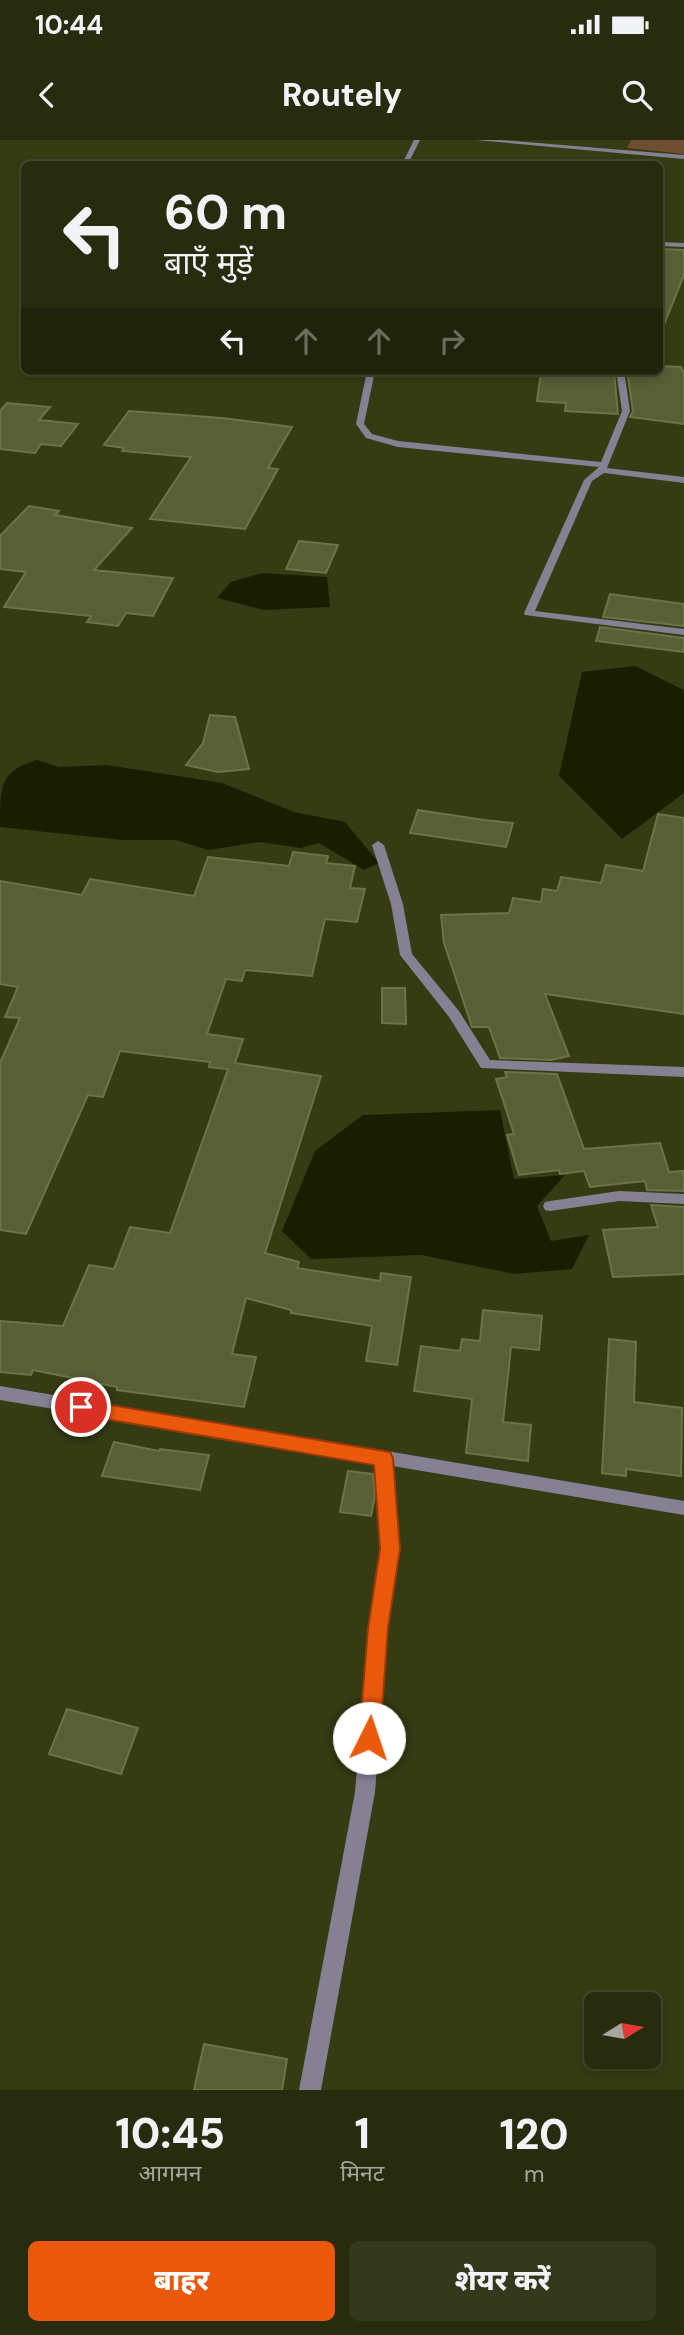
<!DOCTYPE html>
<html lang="hi">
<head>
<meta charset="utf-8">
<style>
  :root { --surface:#282c0e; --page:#34381c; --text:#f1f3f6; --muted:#a5a79e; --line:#44482e; --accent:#ea580c }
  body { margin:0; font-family:"DM Sans","Noto Sans Devanagari",sans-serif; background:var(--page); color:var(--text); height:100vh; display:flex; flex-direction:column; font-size:26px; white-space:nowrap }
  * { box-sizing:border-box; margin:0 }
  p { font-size:23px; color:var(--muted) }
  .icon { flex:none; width:38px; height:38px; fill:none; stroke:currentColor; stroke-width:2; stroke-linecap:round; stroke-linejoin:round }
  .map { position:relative; height:1950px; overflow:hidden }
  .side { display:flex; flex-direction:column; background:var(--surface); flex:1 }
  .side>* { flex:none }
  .top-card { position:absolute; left:21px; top:21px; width:642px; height:214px; border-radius:10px; box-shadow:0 4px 10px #0003,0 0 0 2px var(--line); background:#282c0e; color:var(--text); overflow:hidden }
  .needle { width:46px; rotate:79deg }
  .fabs { position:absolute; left:584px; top:1852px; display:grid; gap:14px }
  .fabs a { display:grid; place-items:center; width:77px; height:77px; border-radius:10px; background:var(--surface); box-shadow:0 4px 10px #0003,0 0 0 2px var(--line); font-size:35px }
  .pin { position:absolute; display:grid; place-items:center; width:60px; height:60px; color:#fff; margin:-30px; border:4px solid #fff; border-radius:50%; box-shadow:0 2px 7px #0007 }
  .me { position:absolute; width:77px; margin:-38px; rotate:4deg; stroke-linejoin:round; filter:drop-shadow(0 0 5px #0008) }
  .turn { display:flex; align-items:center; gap:24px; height:147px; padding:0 28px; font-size:32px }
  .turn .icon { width:91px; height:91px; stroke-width:2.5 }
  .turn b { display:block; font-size:49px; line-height:60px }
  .lanes { display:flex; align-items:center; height:66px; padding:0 28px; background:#0003; justify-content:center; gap:35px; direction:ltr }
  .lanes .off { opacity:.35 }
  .eta { display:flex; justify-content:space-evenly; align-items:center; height:119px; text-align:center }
  .eta b { font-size:42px; font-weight:800; line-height:49px }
  .action { display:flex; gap:14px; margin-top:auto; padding:14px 28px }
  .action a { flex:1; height:80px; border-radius:10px; background:var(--accent); color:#fff; font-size:28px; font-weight:800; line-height:80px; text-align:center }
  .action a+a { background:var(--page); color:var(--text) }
  .status { display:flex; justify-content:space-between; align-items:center; height:49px; padding:0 35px; background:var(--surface); direction:ltr }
  .status svg { height:19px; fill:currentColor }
  header { display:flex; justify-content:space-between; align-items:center; height:91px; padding:0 28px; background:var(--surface); font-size:32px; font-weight:800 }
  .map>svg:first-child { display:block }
  .green { fill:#704c33 }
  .water { fill:#1a1e01 }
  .building { fill:#585f36; stroke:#6c7349; stroke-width:2 }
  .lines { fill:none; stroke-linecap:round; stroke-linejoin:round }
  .minor { fill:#858193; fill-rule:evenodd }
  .tertiary { fill:#858193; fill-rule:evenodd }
  .route { fill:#ea580c; stroke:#983908; stroke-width:2 }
</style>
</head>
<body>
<div class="status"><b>10:44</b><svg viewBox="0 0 49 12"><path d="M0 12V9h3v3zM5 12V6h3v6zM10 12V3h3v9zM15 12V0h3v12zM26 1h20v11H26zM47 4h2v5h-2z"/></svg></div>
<header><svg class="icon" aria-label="back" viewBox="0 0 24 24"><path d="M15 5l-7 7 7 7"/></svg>Routely<svg class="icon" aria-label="search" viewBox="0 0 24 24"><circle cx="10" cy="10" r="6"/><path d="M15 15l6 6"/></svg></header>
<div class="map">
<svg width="684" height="1950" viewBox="0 0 684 1950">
  <rect width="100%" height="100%" fill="#353b12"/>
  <!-- green -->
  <path class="green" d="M631,0H684V14L627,8Z"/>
  <!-- water -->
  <g class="water">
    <path d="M262,433L327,437L330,467L264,470L217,458L231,442Z"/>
    <path d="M635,526L684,550V653L622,699L559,636L582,532Z"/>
    <path d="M37,620L59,627L107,625L222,643L294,672L345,682L379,723L364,730L319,703L301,708L260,702L208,710L176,700H122L0,687C0,645 0,631 37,620Z"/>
    <path d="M500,970L514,1039L565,1035L537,1066L551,1101L589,1095L572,1129L514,1134L422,1115L311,1119L282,1091L315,1011L363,975Z"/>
  </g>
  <!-- building -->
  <g class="building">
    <path d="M660,109L684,110V135L661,192Z"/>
    <path d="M660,226L681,227L684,233V284L630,277L633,271L627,231H660Z"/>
    <path d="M541,231H614L618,274L565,271L566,263L537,261Z"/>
    <path d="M7,263L50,267L39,280L78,284L61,306L41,304L35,313L0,309V271Z"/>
    <path d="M129,271L222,278L292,287L268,328L278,329L245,389L150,379L191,317L122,311L124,308L104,305Z"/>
    <path d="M29,366L59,371L55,375L132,388L94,430L173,438L153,476L126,473L118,486L87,482L91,476L4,467L26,432L0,429V396Z"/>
    <path d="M299,401L338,405L326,433L286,429Z"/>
    <path d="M610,454L684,464V486L603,477Z"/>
    <path d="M600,487L684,498V512L596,501Z"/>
    <path d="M210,575L235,577L249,629L218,632L186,625L203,603Z"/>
    <path d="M418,670L484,680L513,683L506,707L410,693Z"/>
    <path d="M658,674L684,678V874L545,854L569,916L551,920L500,918L489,887H472L444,803L441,775L509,773L513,758L541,762L543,749L557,751L561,737L601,743L606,725L643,731Z"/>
    <path d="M293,712L328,716L326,723L355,726L350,748L365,749L357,782L325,779L312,836L245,830L242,841L226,839L207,894L243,899L235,923L321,936L265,1113L299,1122L297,1128L380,1141L381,1133L411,1137L397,1225L366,1221L372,1186L291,1173V1170L246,1158L232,1214L256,1217L244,1267L117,1250V1247L33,1230L31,1235L0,1232V1181L63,1186L89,1125L114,1129L130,1087L170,1093L228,929L209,927L210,922L120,911L103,957L88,955L26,1094L0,1090V923L20,878L5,877L18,847L0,844V741L82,755L90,739L194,756L208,717L289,726Z"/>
    <path d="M382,848H405L406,884L382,883Z"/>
    <path d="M505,932L557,934L584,1009L660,1003L669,1032L684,1031V1051L647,1050L645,1041L590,1047L584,1031L560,1034L559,1030L519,1035L507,995L514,994L496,939L507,937Z"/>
    <path d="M651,1065L684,1067V1134L613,1137L603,1090L658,1087Z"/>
    <path d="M483,1170L542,1176L539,1210L511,1207L503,1282L531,1285L528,1321L466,1313L472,1259L414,1251L421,1206L460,1211L462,1199L480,1201Z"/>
    <path d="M609,1199L636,1202L634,1262L682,1268L681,1336L626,1329V1336L602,1333Z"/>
    <path d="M114,1302L159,1311L160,1309L209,1315L200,1350L102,1336Z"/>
    <path d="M348,1331L373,1334L375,1356L371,1376L340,1372Z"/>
    <path d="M67,1569L138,1588L121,1634L49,1614Z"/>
    <path d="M204,1904L287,1919L282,1950H194Z"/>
  </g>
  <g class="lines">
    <!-- minor -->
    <g class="minor">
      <path d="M414,0H420L408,24H402Z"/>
      <path d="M476,0H501L684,15V19Z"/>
      <path d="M660,102L684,103V107L660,106Z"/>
      <path d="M367,231H375L364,284L372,294L398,301L601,322L622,271L616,231H624L630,271L607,328L684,337V343L604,333L592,341L535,471L684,489V495L525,475L524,473L584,340L599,327L398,307L366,298L356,284Z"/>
      <path d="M378,701L384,705L403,764L412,814L459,871L490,920L684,927V937L481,928L449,877L400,815L391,764L372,705Z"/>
      <path d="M619,1051L684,1054V1064L619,1061L550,1071L545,1070L543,1066L545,1062L550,1061Z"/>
      <path d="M383,1311L389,1313L391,1318L399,1409L387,1488L375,1652L321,1950H299L355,1652L369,1488L381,1409L375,1318L377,1313Z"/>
    </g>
    <!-- tertiary -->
    <path class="tertiary" d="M0,1246L684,1361V1375L0,1260Z"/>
  </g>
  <!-- route -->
  <path class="route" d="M81,1260L390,1312L393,1318L400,1409L388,1488L380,1598L377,1605L369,1608L362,1605L359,1598L368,1488L380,1409L374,1325L81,1275L74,1273L72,1267L74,1262Z"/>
</svg>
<div class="fabs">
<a><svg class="needle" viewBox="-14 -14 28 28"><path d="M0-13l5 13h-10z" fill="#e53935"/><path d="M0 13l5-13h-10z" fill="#a5a79e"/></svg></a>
</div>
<div class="pin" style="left:81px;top:1267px;background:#d93025"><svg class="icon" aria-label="arrive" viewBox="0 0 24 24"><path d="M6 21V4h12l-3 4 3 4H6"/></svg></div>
<svg class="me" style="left:369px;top:1598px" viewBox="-20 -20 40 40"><circle r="19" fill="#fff"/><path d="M0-13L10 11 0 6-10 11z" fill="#ea580c"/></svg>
<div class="top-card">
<div class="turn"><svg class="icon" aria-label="left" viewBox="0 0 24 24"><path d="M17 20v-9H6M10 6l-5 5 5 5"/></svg><div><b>60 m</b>बाएँ मुड़ें</div></div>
<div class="lanes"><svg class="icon" aria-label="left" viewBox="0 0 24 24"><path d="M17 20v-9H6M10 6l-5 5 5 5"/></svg><svg class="icon off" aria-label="ahead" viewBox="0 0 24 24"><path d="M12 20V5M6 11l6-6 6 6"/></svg><svg class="icon off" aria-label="ahead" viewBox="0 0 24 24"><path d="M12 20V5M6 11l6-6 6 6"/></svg><svg class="icon off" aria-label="right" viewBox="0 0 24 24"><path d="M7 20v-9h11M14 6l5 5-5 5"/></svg></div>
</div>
</div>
<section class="side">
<div class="eta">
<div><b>10:45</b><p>आगमन</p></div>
<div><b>1</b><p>मिनट</p></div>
<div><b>120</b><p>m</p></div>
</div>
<div class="action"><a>बाहर</a><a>शेयर करें</a></div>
</section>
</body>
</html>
